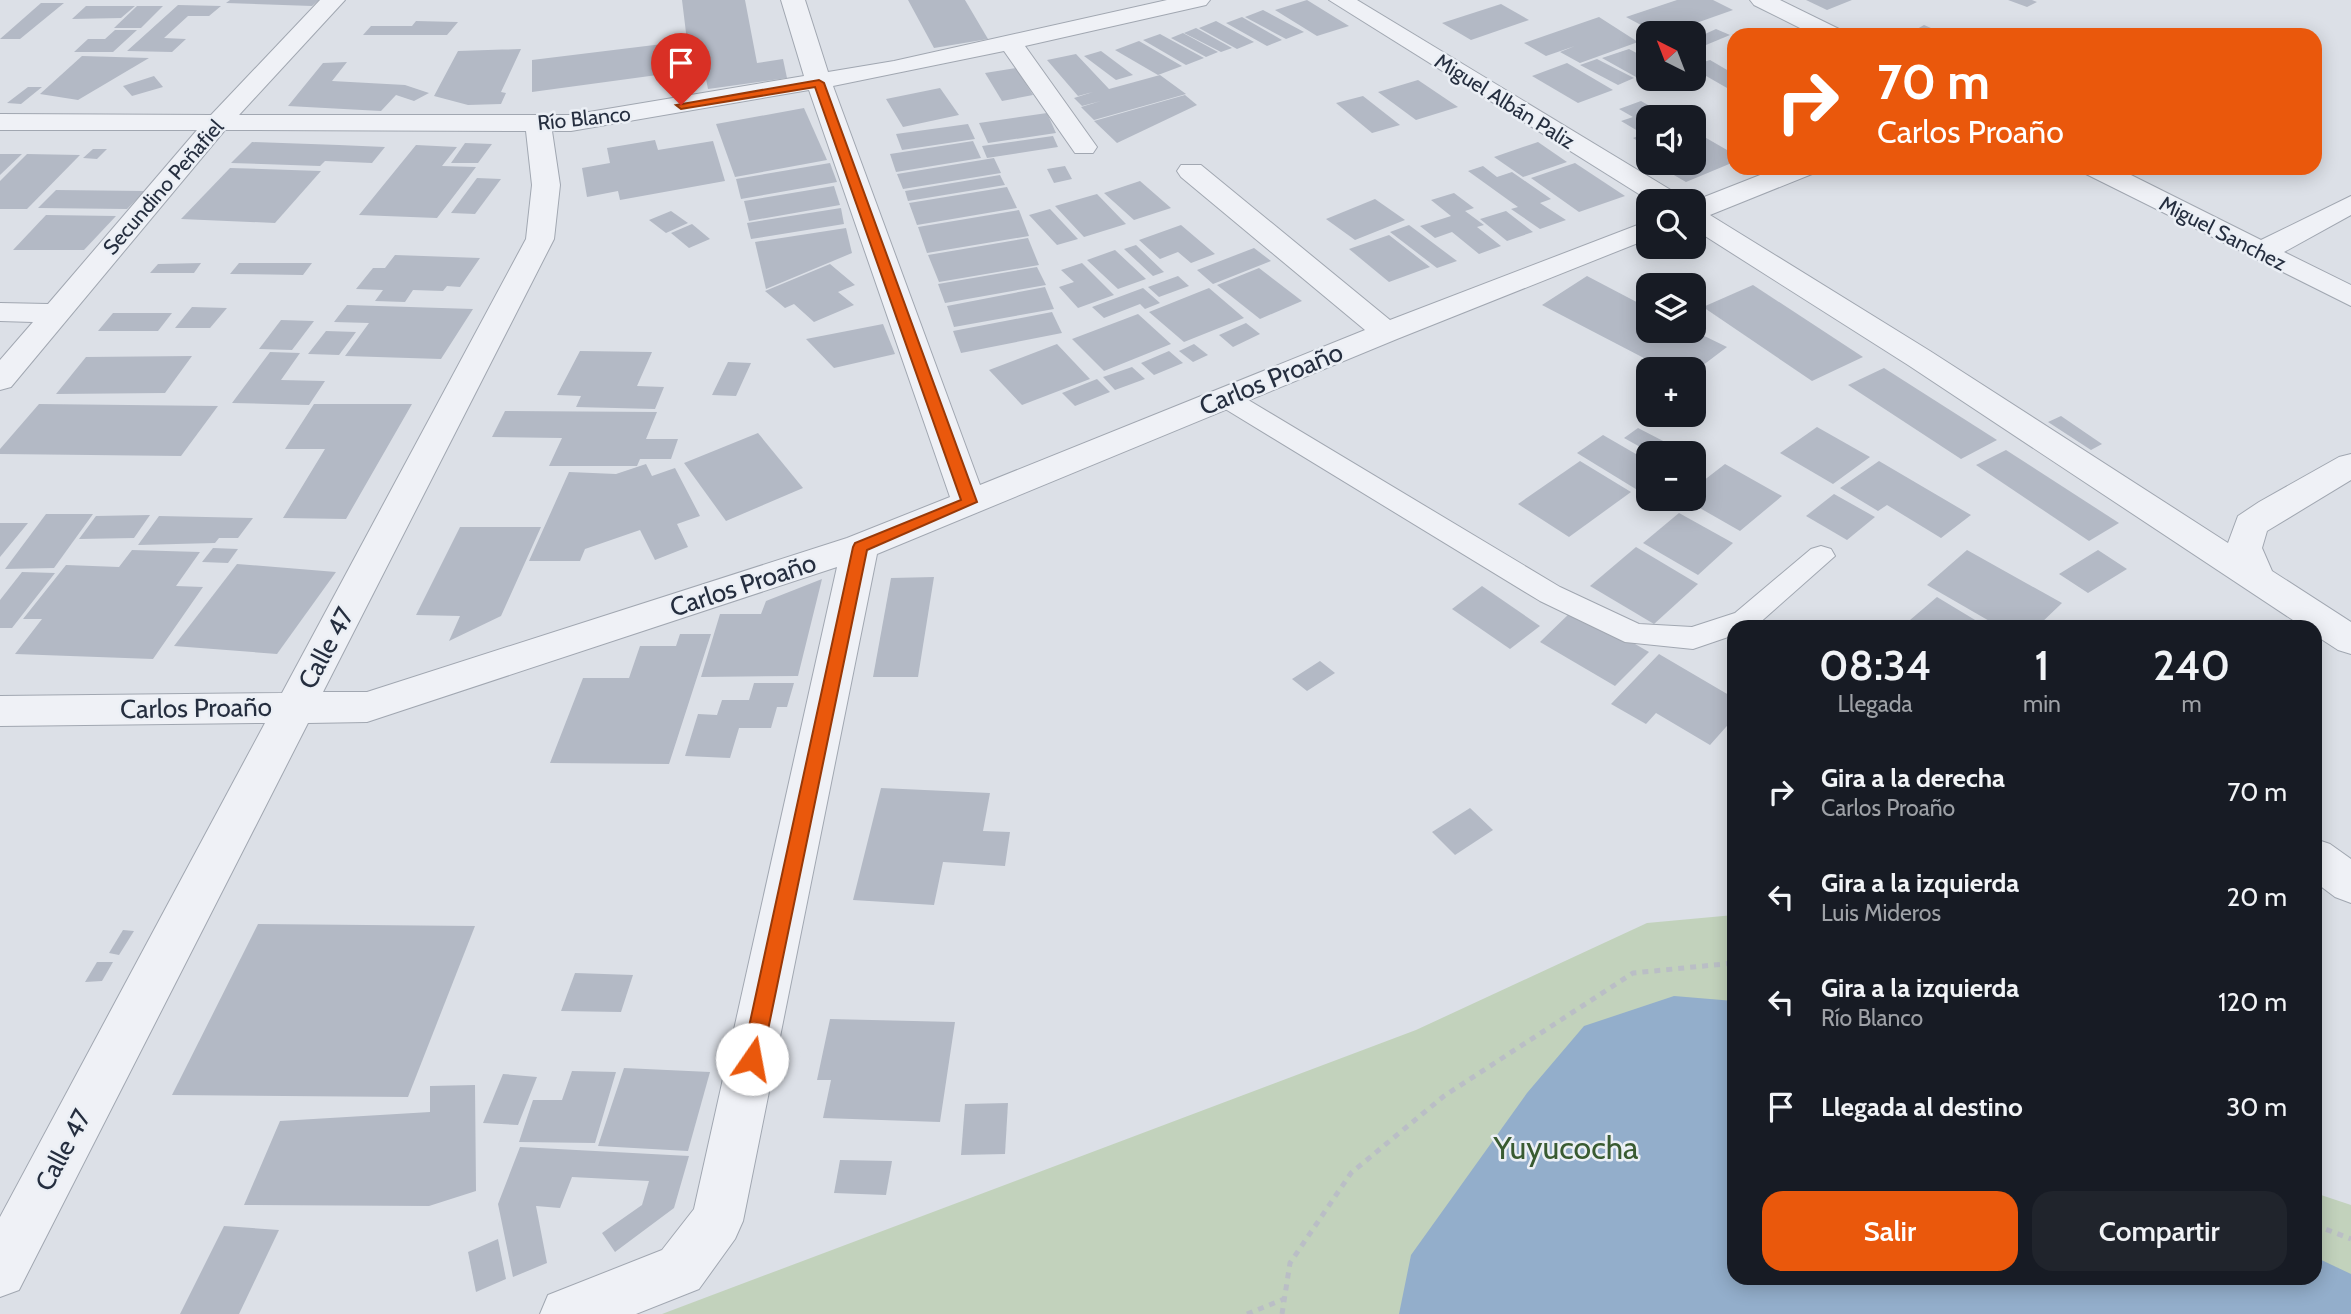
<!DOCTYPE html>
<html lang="es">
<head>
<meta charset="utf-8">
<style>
  :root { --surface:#171b24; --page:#20242c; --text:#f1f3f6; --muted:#9ea1a6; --accent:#ea580c }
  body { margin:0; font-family:Cabin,sans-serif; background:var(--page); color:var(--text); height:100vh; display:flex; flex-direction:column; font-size:26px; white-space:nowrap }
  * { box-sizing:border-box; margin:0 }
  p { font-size:23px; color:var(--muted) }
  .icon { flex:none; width:38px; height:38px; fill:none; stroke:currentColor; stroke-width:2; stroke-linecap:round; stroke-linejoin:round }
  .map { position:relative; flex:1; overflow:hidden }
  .drawer { position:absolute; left:1727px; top:620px; width:595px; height:665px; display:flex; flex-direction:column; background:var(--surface); border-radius:21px; box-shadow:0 4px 18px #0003 }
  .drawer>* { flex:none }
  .guide { position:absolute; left:1727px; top:28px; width:595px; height:147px; border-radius:21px; box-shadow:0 4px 18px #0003; background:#ea580c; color:#fff; overflow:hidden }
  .needle { width:46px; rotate:318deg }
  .controls { position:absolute; left:1636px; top:21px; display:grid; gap:14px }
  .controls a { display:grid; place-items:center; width:70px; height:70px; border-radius:14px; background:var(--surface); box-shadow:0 4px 18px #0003; font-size:35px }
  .pin { position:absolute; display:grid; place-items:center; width:60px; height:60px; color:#fff; margin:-72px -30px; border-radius:50% 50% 50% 0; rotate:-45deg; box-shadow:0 0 7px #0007 }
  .pin .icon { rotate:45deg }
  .me { position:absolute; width:77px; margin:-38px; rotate:12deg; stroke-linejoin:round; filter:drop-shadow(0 0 5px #0008) }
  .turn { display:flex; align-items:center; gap:24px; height:147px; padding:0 35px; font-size:32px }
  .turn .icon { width:91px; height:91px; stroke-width:2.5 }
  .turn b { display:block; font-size:49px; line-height:60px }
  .eta { display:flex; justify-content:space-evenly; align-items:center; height:119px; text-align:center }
  .eta b { font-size:42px; font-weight:600; line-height:49px }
  .action { display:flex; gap:14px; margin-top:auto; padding:14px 35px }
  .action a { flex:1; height:80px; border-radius:21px; background:var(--accent); color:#fff; font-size:28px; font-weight:600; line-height:80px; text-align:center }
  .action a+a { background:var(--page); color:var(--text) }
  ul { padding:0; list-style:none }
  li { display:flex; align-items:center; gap:21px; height:105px; padding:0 35px }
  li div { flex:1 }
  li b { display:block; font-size:26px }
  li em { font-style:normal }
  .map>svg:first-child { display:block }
  .green { fill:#c2d2bc }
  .water { fill:#93aecb }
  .building { fill:#b3b9c5 }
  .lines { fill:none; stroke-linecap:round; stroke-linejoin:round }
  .service-casing { stroke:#a1a7b1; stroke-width:2 }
  .minor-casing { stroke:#a1a7b1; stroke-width:2 }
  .path { stroke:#babec6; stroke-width:5; stroke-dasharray:6 6; stroke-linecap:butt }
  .service { fill:#eff1f6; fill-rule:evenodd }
  .minor { fill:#eff1f6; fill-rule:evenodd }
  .route { fill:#ea580c; stroke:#983908; stroke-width:2 }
  .labels { text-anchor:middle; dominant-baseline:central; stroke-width:5; stroke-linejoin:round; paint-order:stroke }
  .far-street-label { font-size:21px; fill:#252e3f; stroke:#ebeff5 }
  .street-label { font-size:26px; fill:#252e3f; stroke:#ebeff5 }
  .near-park-label { font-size:32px; fill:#395b31; stroke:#ebeff5 }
</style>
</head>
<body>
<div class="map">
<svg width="2351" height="1314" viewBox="0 0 2351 1314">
  <rect width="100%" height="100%" fill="#dce0e7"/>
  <!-- green -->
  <path class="green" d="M1734,915V1278H2315V1193L2351,1205V1314H662L1416,1030L1647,923Z"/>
  <!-- water -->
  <path class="water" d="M1674,996L1734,1001V1278H2315V1257L2351,1274V1314H1399L1411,1255L1527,1093L1584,1026Z"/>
  <!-- building -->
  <g class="building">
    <path d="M230,0H319L312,6L226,3Z"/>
    <path d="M682,0H745L757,63L783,59L787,78L708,89L705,74L695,76L694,70L532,92V60L687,41Z"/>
    <path d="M908,0H965L988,39L934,48Z"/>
    <path d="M1307,0L1349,26L1317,36L1275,10Z"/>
    <path d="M1677,0H1713L1733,10L1668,33H1656L1626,17Z"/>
    <path d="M1806,0H1852L1827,10Z"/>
    <path d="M2008,0H2032L2037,2L2027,7Z"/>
    <path d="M41,3H64L20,39H0Z"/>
    <path d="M1501,4L1529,20L1471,40L1442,23Z"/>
    <path d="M178,5L221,6L209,16H188L164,38L186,39L172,52L127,51Z"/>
    <path d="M86,6H135L121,18L72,19Z"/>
    <path d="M137,6H163L141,28H114Z"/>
    <path d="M1263,10L1304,32L1286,39L1245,17Z"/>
    <path d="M1242,17L1282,40L1267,46L1226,23Z"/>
    <path d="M1599,17L1638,42L1580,63L1560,52L1575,46L1546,56L1524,43Z"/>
    <path d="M416,21L458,22L447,35H363L371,26H412Z"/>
    <path d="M1216,21L1254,42L1237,49L1199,28Z"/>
    <path d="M1924,25L1938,31L1934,32L1941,35L1910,33Z"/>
    <path d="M1196,28L1232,48L1221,52L1184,33Z"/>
    <path d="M1716,29L1730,35L1706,45L1694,39Z"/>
    <path d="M115,30H137L113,52H74L88,39H105Z"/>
    <path d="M1183,33L1218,52L1206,57L1171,38Z"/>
    <path d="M1160,34L1204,58L1186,65L1143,40Z"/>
    <path d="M1139,41L1182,66L1158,75L1115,50Z"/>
    <path d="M521,49L501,92L506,93L501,104L468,105L434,96L458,51Z"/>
    <path d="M1629,49L1648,59L1645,65L1648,67V81L1645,82L1602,58Z"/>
    <path d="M1101,51L1133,75L1116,80L1084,56Z"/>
    <path d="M1076,54L1109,89L1160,75L1186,94L1094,120L1081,107L1101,101L1082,106L1074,98L1093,92L1078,96L1047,60Z"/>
    <path d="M82,56L149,58L78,100L40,94Z"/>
    <path d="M1597,59L1634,78L1618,85L1580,65Z"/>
    <path d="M1710,60L1734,74V92L1694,69V65Z"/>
    <path d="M347,62L332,81L405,85L429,93L414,101L396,95L381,111L288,106L323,63Z"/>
    <path d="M1567,63L1613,90L1578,103L1532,76Z"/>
    <path d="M1016,68L1033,95L1002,101L985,73Z"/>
    <path d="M154,76L163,87L132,96L123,86Z"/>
    <path d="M1418,80L1458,107L1416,120L1378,92Z"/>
    <path d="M28,87H42L21,104L7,103Z"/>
    <path d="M940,88L959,115L903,127L886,99Z"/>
    <path d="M1185,95L1197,105L1117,143L1094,121Z"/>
    <path d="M1363,96L1400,125L1372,133L1336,103Z"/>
    <path d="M1641,101L1669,117H1648V143L1644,145L1633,138L1643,134L1621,121L1633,117L1619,109Z"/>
    <path d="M804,108L827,160L735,177L716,124Z"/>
    <path d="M1047,113L1056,133L988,143L979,123Z"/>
    <path d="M968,124L975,139L902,150L896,134Z"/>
    <path d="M1694,131L1734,154V162L1686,182L1653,163H1694Z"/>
    <path d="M1053,136L1058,147L987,158L982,146Z"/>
    <path d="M655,140L658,150L713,141L725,181L620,200L618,191L587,197L582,168L610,163L607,148Z"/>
    <path d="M973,141L981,158L896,172L890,154Z"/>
    <path d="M252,142L339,145L385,147L372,163L325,161L320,166L231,163Z"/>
    <path d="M1538,142L1567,162L1523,177L1494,157Z"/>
    <path d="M465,143L492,144L478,163H451Z"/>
    <path d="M416,145L457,147L442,166L476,167L437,218L359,215Z"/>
    <path d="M93,149H107L97,159L83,158Z"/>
    <path d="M0,154H22L0,175Z"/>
    <path d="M27,154L80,155L27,209H0V181Z"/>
    <path d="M994,158L1001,173L903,189L897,174Z"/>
    <path d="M830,163L837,182L741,199L736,179Z"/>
    <path d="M1575,163L1625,196L1579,212L1531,178Z"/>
    <path d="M1065,166L1072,179L1054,183L1047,169Z"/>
    <path d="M1483,166L1497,177L1512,172L1551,199L1540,203L1566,220L1540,229L1511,209L1518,207L1468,171Z"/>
    <path d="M230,168L321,171L275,223L181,219Z"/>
    <path d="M1000,175L1005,185L908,201L905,191Z"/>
    <path d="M477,178L501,179L475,214L451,213Z"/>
    <path d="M1140,181L1171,208L1134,220L1104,193Z"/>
    <path d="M834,186L840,205L749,221L744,201Z"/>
    <path d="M1007,187L1017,208L917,225L909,203Z"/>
    <path d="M56,190L145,191L127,209L38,208Z"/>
    <path d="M1454,193L1474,208L1465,211L1484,225L1477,227L1501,246L1479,254L1452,232L1435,238L1420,226L1451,216L1431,200Z"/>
    <path d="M1097,194L1126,224L1084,237L1055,206Z"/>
    <path d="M1375,199L1405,220L1355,240L1326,219Z"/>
    <path d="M841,208L844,224L751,239L747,223Z"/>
    <path d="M1050,209L1078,239L1057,245L1029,215Z"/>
    <path d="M1019,210L1029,236L927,253L918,227Z"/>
    <path d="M671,211L688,223L666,233L649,220Z"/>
    <path d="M1506,211L1533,232L1507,241L1480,219Z"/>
    <path d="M46,215L116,216L84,250H13Z"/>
    <path d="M692,224L710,239L689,248L671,233Z"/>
    <path d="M1181,225L1215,254L1191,263L1178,252L1160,259L1139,240Z"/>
    <path d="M1409,225L1457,261L1437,268L1390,232Z"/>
    <path d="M846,228L852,253L766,289L755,242Z"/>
    <path d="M1389,235L1430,267L1389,282L1349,249Z"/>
    <path d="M1028,238L1039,265L939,282L928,255Z"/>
    <path d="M1136,245L1164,272L1153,276L1124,249Z"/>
    <path d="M1254,248L1271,261L1213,284L1197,270Z"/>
    <path d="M1115,250L1146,279L1118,289L1087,260Z"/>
    <path d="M395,255L480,258L460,287L447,286L443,291L413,290L405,302L375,301L383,290L356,289L373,268H385Z"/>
    <path d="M201,263L194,273H150L158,264Z"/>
    <path d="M239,263H312L303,275L230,274Z"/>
    <path d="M1082,263L1114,295L1078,308L1059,287L1074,282L1061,270Z"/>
    <path d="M830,264L855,285L838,292L854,305L814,322L794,304L785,308L765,291Z"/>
    <path d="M1037,267L1046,285L945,303L938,284Z"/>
    <path d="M1259,268L1302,301L1260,319L1217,285Z"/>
    <path d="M1178,276L1189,286L1159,297L1148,287Z"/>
    <path d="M1587,276L1648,308V331H1694L1727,347L1694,372L1665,369L1542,305Z"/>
    <path d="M1753,285L1863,357L1812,381L1703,307Z"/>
    <path d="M1045,287L1054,309L954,327L947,306Z"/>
    <path d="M1143,288L1160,303L1145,309L1140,304L1104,318L1092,307Z"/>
    <path d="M1209,288L1244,318L1184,342L1149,312Z"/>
    <path d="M347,305L473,309L441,359L345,356L369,323L334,322Z"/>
    <path d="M192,307L227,308L210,328H175Z"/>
    <path d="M1052,312L1062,333L961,353L953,331Z"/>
    <path d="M113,313H172L158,331H98Z"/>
    <path d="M1138,314L1171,344L1104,371L1072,339Z"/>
    <path d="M281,320L314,321L292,350L259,349Z"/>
    <path d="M1246,323L1260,334L1233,347L1219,335Z"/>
    <path d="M883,324L895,354L834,368L806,339Z"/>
    <path d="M326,331L356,332L339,355L308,354Z"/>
    <path d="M1057,344L1090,379L1022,405L989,370Z"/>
    <path d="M1194,344L1208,355L1193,362L1179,351Z"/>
    <path d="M580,351L652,352L637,386L664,387L655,409L576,407L581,396L557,395Z"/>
    <path d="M1169,351L1183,363L1154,375L1141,363Z"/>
    <path d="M270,352L300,353L281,380L325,381L309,405L232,403Z"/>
    <path d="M192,356L165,393L56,394L86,357Z"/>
    <path d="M728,362L751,363L736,396L712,395Z"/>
    <path d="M1132,367L1145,379L1115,390L1103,377Z"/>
    <path d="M1884,368L1997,440L1961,459L1848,385Z"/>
    <path d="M1097,379L1110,392L1075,406L1062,393Z"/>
    <path d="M39,404L218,406L181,456L0,454V449Z"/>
    <path d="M314,404H412L346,519L283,518L325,449H285Z"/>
    <path d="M505,411L657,412L646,439H678L671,459H640L637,466H549L562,438L492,437Z"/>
    <path d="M2061,416L2102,444L2091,450L2048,422Z"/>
    <path d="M1817,427L1870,457L1833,484L1780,453Z"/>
    <path d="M1638,428L1669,444L1658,453H1651L1624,438Z"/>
    <path d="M758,433L803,488L726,521L684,463Z"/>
    <path d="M1603,435L1648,461V484L1639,491L1577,453Z"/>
    <path d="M2006,450L2119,523L2089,541L1976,465Z"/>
    <path d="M1580,461L1631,492L1569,537L1518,504Z"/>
    <path d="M1879,461L1971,515L1941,538L1887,505L1878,511L1840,488Z"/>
    <path d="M646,464L652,476L675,468L700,516L677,524L688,547L655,560L640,530L585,549L580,561H529L569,472L616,474Z"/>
    <path d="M1725,464L1782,496L1740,531L1684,499H1694V488Z"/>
    <path d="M1834,494L1875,517L1847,540L1806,516Z"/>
    <path d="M1679,513L1733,543L1698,575L1643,543Z"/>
    <path d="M46,514H93L54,568L5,569Z"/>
    <path d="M150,515L134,538L79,539L96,516Z"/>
    <path d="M159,516L253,518L238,538H219L215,543L138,545Z"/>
    <path d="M0,523H28L0,557Z"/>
    <path d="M460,527H541L501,616L449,641L460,616L416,615Z"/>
    <path d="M1636,547L1698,584L1654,624L1590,586Z"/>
    <path d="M213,548L238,549L228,563L202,562Z"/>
    <path d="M132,550L200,552L176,586L203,587L153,659L15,654L42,619H23L66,565L119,567Z"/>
    <path d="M1967,550L2062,603L2038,626H1998L1927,585Z"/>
    <path d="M2098,550L2127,569L2088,593L2059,574Z"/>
    <path d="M237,564L336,572L277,654L174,646Z"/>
    <path d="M22,572L55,573L12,628H0V600Z"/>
    <path d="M934,577L918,677H873L891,578Z"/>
    <path d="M822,579L798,676L701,677L720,614H761L766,601Z"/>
    <path d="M1482,586L1540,626L1510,649L1452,609Z"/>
    <path d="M1937,597L1985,626H1903Z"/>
    <path d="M1574,609L1649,652L1615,686L1540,642Z"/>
    <path d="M680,634H711L669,764L550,763L583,678H629L640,646H676Z"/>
    <path d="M1659,654L1734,698V718L1710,745L1656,713L1646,724L1611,704Z"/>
    <path d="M1320,661L1335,673L1307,691L1292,679Z"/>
    <path d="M754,683H794L787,707H777L771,728H739L730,758L685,756L698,714L717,715L722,700H749Z"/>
    <path d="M881,788L990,793L983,831L1010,832L1005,866L943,862L934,905L853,900Z"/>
    <path d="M1470,808L1493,830L1455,855L1432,832Z"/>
    <path d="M258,924L475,926L408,1097L172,1095Z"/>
    <path d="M123,930L134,931L119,955L109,953Z"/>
    <path d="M97,962H113L102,981L85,982Z"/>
    <path d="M575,973L633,975L621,1012L561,1011Z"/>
    <path d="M830,1019L955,1022L940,1122L823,1118L831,1080H817Z"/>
    <path d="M624,1068L710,1072L688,1151L598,1146Z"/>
    <path d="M572,1071L616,1072L595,1143L519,1142L533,1100H562Z"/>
    <path d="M503,1074L537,1077L518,1125L483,1123Z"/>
    <path d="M475,1085L476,1191L429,1206L244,1205L280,1121L430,1112V1086Z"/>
    <path d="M1008,1103L1005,1154L961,1155L965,1104Z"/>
    <path d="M520,1147L689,1156L674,1208L615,1252L602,1233L642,1205L649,1181L572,1177L560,1208L536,1206L547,1263L513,1277L498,1204Z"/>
    <path d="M840,1160L892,1161L886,1195L834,1193Z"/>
    <path d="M224,1226L279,1230L239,1314H180Z"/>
    <path d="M498,1239L506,1279L476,1292L468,1252Z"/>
  </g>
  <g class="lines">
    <defs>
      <path id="service" d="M1226,390L1235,392L1560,587L1639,624L1692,627L1735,613L1811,549L1821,546L1831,549L1835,556L1756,626H1734V635L1693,649L1625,642L1540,601L1217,404L1213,398L1217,392Z"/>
      <g id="minor">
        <path d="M320,0H345L239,115H571L804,76L781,0H805L828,72L894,61L1167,0H1210L1206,5L1025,46L1097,147L1093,153H1075L1004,51L833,86L980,485L1365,330L1181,177L1177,171L1181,165H1201L1390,320L1648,221V239L1397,339L877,554L743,1221L735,1239L699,1289L636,1314H540L548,1295L662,1250L694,1209L837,567L367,722L308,723L19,1290L0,1297V1217L265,723L0,726V696L282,693L526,239L532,185L526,131L225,130L11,387L0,390V360L33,322L0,321V303L48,304L197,130H0V114L211,115ZM809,90L950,497L847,538L367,692H323L554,239L560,185L552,131H571Z"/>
        <path d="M1329,0H1357L1679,195L1683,201H1650Z"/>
        <path d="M1750,0H1780L1841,30L1845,35H1814L1754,5Z"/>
        <path d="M1778,168H1815L1812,174L1710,215L1930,351L2228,543L2238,516L2259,502L2339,457L2351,454V480L2267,531L2262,548L2272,571L2351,622V654L2338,650L2315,635V626H2302L1908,365L1694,229V201Z"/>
        <path d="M2083,168H2117L2261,240L2351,196V215L2284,252L2351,285V306L2086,174Z"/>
        <path d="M2315,839L2330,844L2351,859V903L2335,897L2315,882Z"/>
      </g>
    </defs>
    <!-- service casing -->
    <use href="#service" class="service-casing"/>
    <!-- minor casing -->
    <use href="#minor" class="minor-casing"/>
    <!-- path -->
    <g class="path">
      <path d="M2315,1225L2351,1239"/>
      <path d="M1247,1314L1284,1299"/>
      <path d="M1282,1314L1290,1263L1351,1173L1444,1096L1633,973L1734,963"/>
    </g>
    <!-- service -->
    <use href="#service" class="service"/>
    <!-- minor -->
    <use href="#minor" class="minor"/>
  </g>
  <!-- route -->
  <path class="route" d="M819,80L824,83L977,502L867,550L762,1059L759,1066L752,1068L745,1066L742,1059L853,547L855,543L961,500L815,87L681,109L676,105Z"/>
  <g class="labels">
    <!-- far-street labels -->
    <g class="far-street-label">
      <text transform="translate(1505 101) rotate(32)">Miguel Albán Paliz</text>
      <text transform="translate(584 118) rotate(-6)">Río Blanco</text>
      <text transform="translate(163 187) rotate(-49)">Secundino Peñafiel</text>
      <text transform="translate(2223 233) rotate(27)">Miguel Sanchez</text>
    </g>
    <!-- street labels -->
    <g class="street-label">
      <text transform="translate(1271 379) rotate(-22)">Carlos Proaño</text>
      <text transform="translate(743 585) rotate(-18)">Carlos Proaño</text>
      <text transform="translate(326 648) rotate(-62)">Calle 47</text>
      <text transform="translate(196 708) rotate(-1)">Carlos Proaño</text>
      <text transform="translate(63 1150) rotate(-62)">Calle 47</text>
    </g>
    <!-- near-park labels -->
    <g class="near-park-label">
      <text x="1566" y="1147">Yuyucocha</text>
    </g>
  </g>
</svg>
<div class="controls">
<a><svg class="needle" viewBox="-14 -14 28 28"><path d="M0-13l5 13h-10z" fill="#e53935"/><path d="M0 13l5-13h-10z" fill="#9ea1a6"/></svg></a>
<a><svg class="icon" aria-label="sound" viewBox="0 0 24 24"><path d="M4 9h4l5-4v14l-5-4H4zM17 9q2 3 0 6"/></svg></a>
<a><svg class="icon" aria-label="search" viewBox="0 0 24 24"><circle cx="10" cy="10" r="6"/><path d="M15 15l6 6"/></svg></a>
<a><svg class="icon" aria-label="layers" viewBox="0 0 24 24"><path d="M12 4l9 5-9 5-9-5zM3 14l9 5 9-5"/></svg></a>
<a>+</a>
<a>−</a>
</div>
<div class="pin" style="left:681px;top:105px;background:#d93025"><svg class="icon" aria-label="arrive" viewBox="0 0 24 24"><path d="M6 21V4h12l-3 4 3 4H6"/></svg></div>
<svg class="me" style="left:752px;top:1059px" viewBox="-20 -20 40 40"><circle r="19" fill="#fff"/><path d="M0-13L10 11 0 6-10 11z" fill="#ea580c"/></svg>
<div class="guide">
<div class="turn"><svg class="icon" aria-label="right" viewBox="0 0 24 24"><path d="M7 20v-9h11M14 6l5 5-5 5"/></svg><div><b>70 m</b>Carlos Proaño</div></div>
</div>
<section class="drawer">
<div class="eta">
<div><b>08:34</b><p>Llegada</p></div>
<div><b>1</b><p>min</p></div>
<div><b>240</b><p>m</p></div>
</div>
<ul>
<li><svg class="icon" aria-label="right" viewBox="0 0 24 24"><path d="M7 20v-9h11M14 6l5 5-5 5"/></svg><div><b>Gira a la derecha</b><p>Carlos Proaño</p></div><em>70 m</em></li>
<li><svg class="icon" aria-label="left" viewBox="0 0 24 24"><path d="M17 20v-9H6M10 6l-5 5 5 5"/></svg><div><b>Gira a la izquierda</b><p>Luis Mideros</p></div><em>20 m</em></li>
<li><svg class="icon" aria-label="left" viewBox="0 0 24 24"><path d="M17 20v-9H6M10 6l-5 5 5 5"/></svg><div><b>Gira a la izquierda</b><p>Río Blanco</p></div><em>120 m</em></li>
<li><svg class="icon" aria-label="arrive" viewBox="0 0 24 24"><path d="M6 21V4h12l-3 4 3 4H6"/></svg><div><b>Llegada al destino</b></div><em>30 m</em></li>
</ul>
<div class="action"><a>Salir</a><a>Compartir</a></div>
</section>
</div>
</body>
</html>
